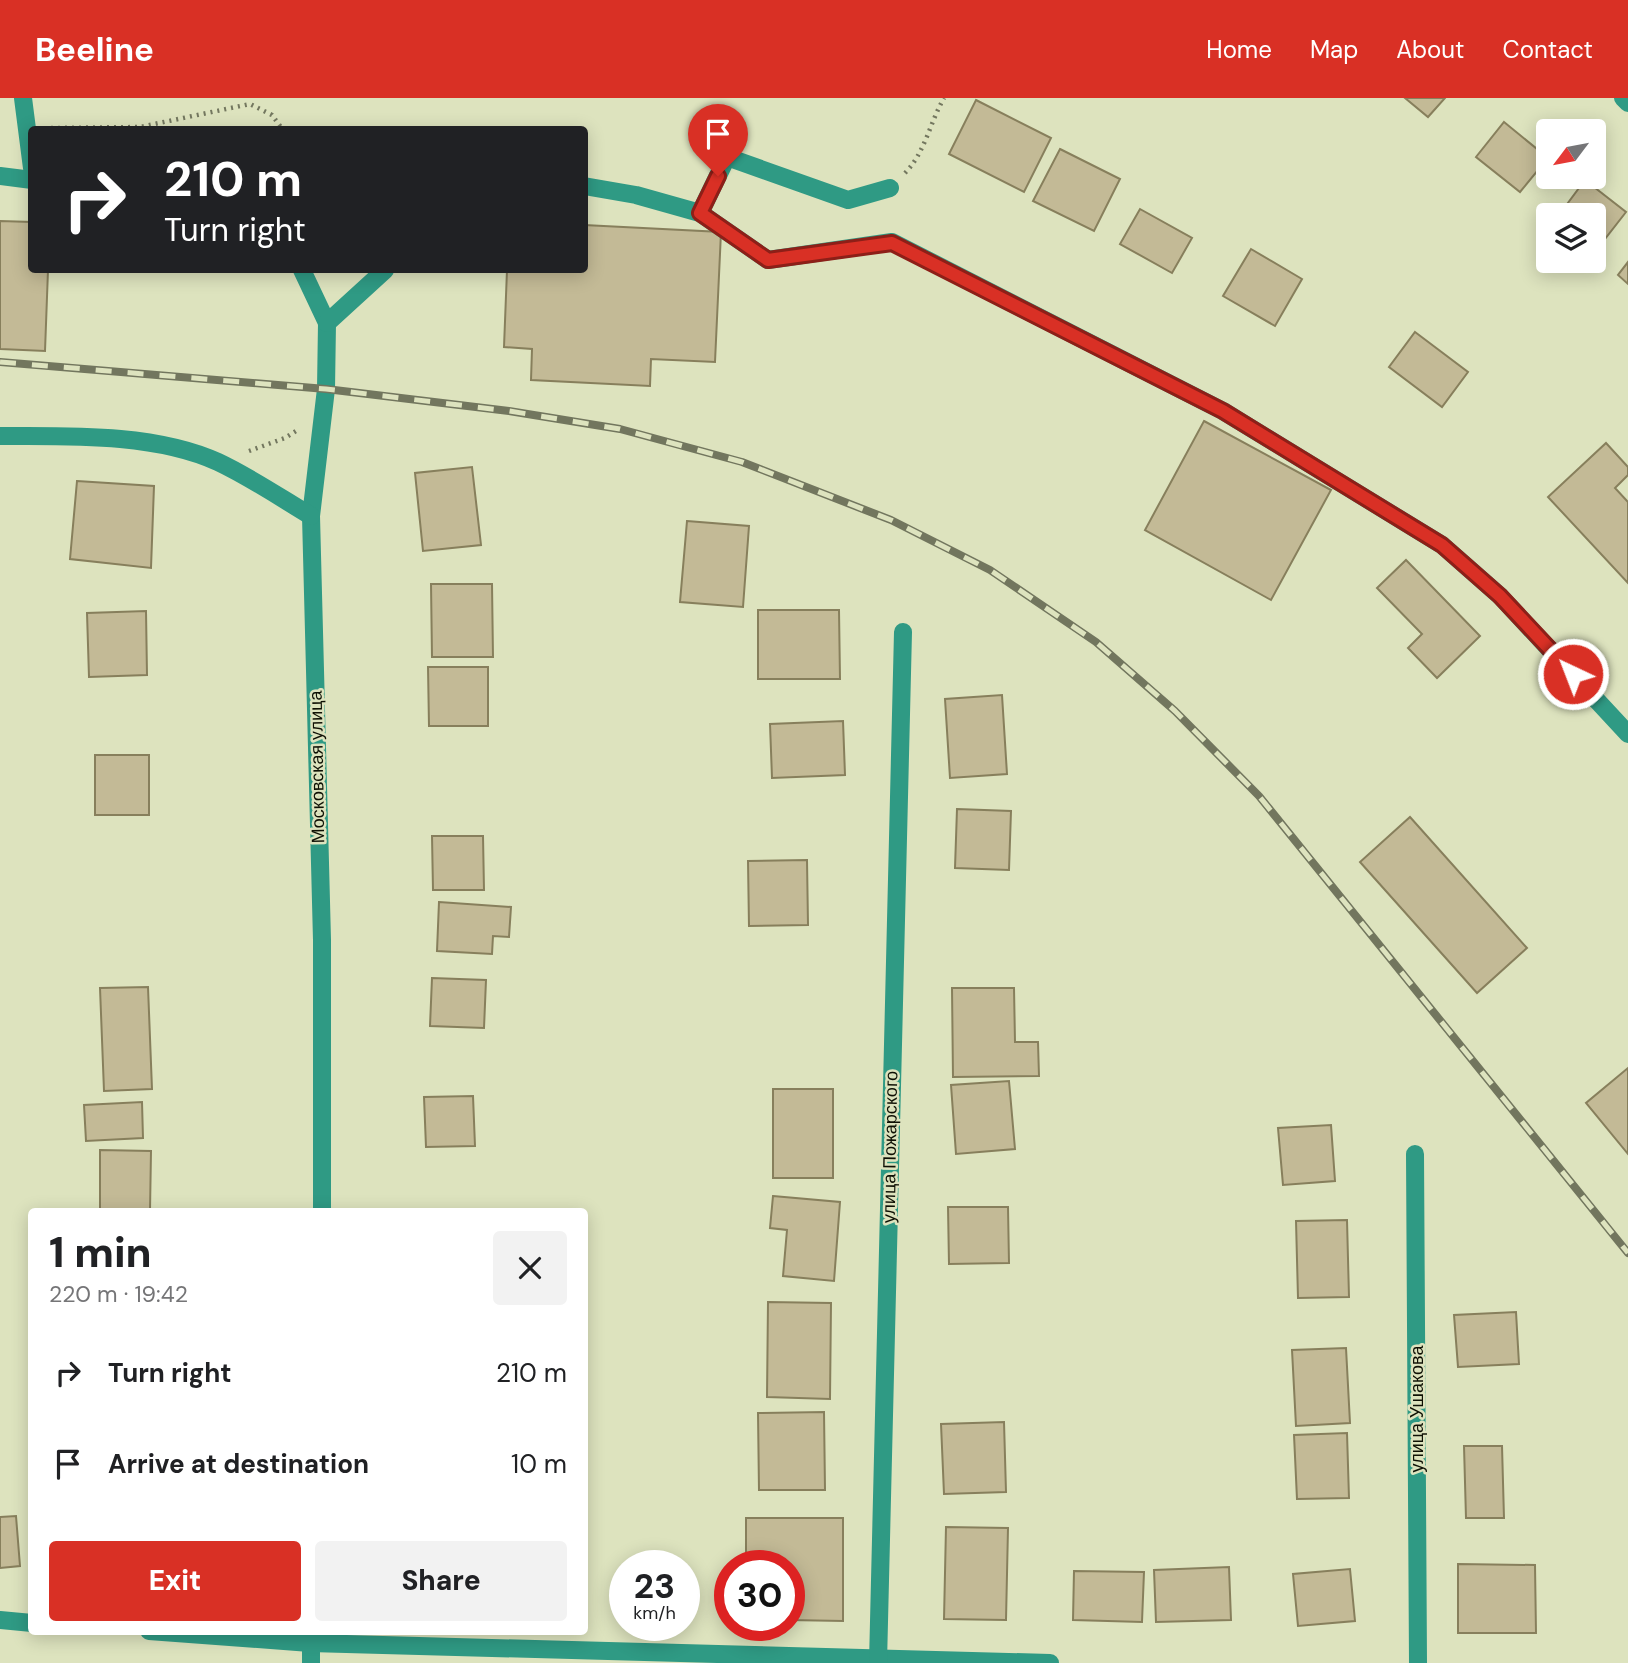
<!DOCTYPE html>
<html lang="en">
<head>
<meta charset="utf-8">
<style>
  :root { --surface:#fff; --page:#f2f2f2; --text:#202124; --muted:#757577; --accent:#d93025 }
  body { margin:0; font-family:"DM Sans",sans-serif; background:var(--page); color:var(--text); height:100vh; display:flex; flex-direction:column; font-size:26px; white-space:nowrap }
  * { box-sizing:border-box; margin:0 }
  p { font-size:23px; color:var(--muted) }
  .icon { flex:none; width:38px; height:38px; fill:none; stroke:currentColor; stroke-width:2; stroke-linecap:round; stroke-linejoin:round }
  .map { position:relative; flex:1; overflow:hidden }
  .panel { position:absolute; left:28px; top:1110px; width:560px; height:427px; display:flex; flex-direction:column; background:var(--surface); border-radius:7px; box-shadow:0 4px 18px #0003 }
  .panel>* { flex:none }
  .guide { position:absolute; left:28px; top:28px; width:560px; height:147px; border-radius:7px; box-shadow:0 4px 18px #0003; background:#202124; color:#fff; overflow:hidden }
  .needle { width:46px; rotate:238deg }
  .controls { position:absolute; left:1536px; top:21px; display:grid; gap:14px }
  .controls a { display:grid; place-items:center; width:70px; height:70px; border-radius:7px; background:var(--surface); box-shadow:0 4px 18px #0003; font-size:35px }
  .speed { position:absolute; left:609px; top:1452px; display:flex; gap:14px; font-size:35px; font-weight:700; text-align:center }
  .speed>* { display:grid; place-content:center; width:91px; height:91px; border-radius:50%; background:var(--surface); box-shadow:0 4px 18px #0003; line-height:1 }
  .speed small { font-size:18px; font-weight:400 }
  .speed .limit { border:10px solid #d22; background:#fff; color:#111 }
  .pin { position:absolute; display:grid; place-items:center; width:60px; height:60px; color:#fff; margin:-72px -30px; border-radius:50% 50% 50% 0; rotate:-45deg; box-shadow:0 0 7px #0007 }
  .pin .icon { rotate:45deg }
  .me { position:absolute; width:77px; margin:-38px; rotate:317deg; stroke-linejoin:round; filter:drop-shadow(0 0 5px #0008) }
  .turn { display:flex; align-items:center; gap:24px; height:147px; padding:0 21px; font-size:32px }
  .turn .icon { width:91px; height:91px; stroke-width:2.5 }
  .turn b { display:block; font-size:49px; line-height:60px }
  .round { display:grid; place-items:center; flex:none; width:74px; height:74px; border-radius:7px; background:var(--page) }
  .overview { display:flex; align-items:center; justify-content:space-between; height:119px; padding:0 21px }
  h1 { font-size:42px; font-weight:800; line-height:52px }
  .cta { display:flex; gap:14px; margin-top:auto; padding:14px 21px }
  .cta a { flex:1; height:80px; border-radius:7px; background:var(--accent); color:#fff; font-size:28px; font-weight:800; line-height:80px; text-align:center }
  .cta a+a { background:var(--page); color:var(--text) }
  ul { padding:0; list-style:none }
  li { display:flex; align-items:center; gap:21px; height:91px; padding:0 21px }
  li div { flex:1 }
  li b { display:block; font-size:26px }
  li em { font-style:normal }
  header { display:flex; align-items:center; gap:42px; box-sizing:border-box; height:98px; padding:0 35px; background:var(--accent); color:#fff }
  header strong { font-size:33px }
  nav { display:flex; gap:38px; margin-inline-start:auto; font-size:24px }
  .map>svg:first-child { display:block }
  .building { fill:#c3ba96; stroke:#877f5c; stroke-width:2 }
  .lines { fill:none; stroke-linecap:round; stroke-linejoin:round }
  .path { stroke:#73775f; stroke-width:4.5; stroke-dasharray:2 5; stroke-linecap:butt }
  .lane { stroke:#2f9a84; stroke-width:18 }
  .street { stroke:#2f9a84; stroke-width:18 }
  .rail-casing { stroke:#72765e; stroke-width:8 }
  .rail { stroke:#dde3be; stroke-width:5; stroke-dasharray:16; stroke-linecap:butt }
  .route-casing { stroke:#8d1f18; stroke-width:18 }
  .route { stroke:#d93025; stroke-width:12 }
  .labels { text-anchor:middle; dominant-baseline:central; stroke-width:5; stroke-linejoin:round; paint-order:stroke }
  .street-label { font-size:18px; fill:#0e1004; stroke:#dde3be }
</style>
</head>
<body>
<header>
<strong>Beeline</strong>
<nav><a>Home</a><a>Map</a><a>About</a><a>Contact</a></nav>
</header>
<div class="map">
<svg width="1628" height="1565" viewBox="0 0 1628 1565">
  <rect width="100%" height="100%" fill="#dde3be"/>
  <!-- building -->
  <g class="building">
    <path d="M1405,0H1445L1428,19Z"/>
    <path d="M976,2L1051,40L1024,94L949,56Z"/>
    <path d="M1504,24L1548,60L1520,94L1476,59Z"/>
    <path d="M1060,51L1120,81L1094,133L1033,103Z"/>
    <path d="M1585,82L1626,114L1594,155V117H1559Z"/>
    <path d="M1140,111L1192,140L1172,175L1120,146Z"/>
    <path d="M0,123L32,124V172H48L45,253L0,251Z"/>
    <path d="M584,127L721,134L715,264L651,261L650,288L531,282L532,251L504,249L507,172H584Z"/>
    <path d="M1251,151L1302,181L1275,228L1223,198Z"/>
    <path d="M1628,164V186L1618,177Z"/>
    <path d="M1415,234L1468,274L1442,309L1389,269Z"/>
    <path d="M1204,323L1331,392L1271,502L1145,432Z"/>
    <path d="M1606,345L1628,369V377L1615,390L1628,404V485L1548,399Z"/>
    <path d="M472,369L481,447L423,453L415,375Z"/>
    <path d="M77,383L154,388L151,470L70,461Z"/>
    <path d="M687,423L749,428L743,509L680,504Z"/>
    <path d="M1406,462L1480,538L1437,580L1408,550L1422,536L1377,490Z"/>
    <path d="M431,486H492L493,559H432Z"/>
    <path d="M758,512H839L840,581H758Z"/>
    <path d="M146,513L147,577L89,579L87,515Z"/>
    <path d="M428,569H488V628H429Z"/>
    <path d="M1002,597L1007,676L950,680L945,601Z"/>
    <path d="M843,623L845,677L772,680L770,626Z"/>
    <rect x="95" y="657" width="54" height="60"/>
    <path d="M957,711L1011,713L1009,772L955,770Z"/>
    <path d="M1410,719L1527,850L1477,895L1360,764Z"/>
    <path d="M432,738H483L484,792H433Z"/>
    <path d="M807,762L808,827L749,828L748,763Z"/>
    <path d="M439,804L511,809L509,839L493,838L492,856L437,853Z"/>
    <path d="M432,880L486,882L484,930L430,928Z"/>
    <path d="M148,889L152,991L104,993L100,890Z"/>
    <path d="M952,890H1014L1015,944H1038L1039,978L953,979Z"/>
    <path d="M1628,970V1056L1586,1005Z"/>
    <path d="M1009,983L1015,1051L956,1056L951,987Z"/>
    <rect x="773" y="991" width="60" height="89"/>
    <path d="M473,998L475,1048L426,1049L424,999Z"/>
    <path d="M142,1004L143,1040L86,1043L84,1007Z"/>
    <path d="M1331,1027L1335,1083L1283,1087L1278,1030Z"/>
    <path d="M100,1052L151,1053L150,1113L100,1112Z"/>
    <path d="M773,1098L840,1104L834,1183L783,1178L787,1132L770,1130Z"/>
    <path d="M948,1109H1008L1009,1165L949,1166Z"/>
    <path d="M1347,1122L1349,1199L1298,1200L1296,1123Z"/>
    <path d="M768,1204L831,1205L830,1301L767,1299Z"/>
    <path d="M1516,1214L1519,1266L1458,1269L1454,1217Z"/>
    <path d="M1346,1250L1350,1325L1296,1328L1292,1252Z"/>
    <path d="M824,1314L825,1392H759L758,1315Z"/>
    <path d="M1004,1324L1006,1394L944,1396L941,1326Z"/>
    <path d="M1347,1335L1349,1400L1297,1401L1294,1337Z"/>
    <path d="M1464,1348H1502L1504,1420H1466Z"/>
    <path d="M16,1418L20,1468L0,1470V1419Z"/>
    <path d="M746,1420H843V1523L789,1522V1468H746Z"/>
    <path d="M946,1429L1008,1430L1006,1522L944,1521Z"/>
    <path d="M1458,1466L1535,1467L1536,1535H1458Z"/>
    <path d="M1229,1469L1231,1522L1156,1524L1154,1472Z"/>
    <path d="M1350,1471L1355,1523L1298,1528L1293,1476Z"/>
    <path d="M1074,1473L1144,1474L1142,1524L1073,1522Z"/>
  </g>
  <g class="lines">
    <!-- path -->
    <g class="path">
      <path d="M51,30L140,29L250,6L272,17L283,32"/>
      <path d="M905,75C925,55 930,24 944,0"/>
      <path d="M249,353L285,340L296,333"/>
    </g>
    <!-- lane -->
    <path class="lane" d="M700,115L727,59L848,102L890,90"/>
    <!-- street -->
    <g class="street">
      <path d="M23,0L32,70"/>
      <path d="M1623,0L1628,5"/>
      <path d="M0,78L32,82"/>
      <path d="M584,88L636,97L700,115L768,162L892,144L1223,313L1442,447L1500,498L1628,636"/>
      <path d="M302,172L327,225L326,291L311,418L322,842V1113"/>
      <path d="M327,225L385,172"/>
      <path d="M0,338C68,338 155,335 218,364C250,379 281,400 311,418"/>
      <path d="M1415,1056L1418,1565"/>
      <path d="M0,1522L32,1525"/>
      <path d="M149,1533L310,1545L1050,1565"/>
      <path d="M311,1565V1534"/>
      <path d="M878,1565L903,534"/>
    </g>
    <defs>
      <path id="rail" d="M0,264L326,291L509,313L620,331L742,364L891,422L990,472L1096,544L1175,613L1259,698L1628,1155"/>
    </defs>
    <!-- rail casing -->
    <use href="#rail" class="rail-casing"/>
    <!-- rail -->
    <use href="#rail" class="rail"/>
  </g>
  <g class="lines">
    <defs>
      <path id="route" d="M718,78L700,115L768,162L892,145L1223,313L1442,447L1500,498L1573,576"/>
    </defs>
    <!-- route casing -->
    <use href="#route" class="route-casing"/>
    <!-- route -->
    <use href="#route" class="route"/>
  </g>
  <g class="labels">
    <!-- street labels -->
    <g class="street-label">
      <text transform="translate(317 669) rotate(-91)">Московская улица</text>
      <text transform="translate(890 1049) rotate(-89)">улица Пожарского</text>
      <text transform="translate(1417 1311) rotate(-90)">улица Ушакова</text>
    </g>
  </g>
</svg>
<div class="controls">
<a><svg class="needle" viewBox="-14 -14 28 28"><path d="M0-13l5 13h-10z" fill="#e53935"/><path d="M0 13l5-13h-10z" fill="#757577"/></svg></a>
<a><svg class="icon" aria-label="layers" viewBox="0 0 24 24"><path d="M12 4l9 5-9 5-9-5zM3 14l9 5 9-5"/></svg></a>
</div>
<div class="speed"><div>23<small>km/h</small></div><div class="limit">30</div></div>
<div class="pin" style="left:718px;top:78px;background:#d93025"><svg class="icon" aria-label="arrive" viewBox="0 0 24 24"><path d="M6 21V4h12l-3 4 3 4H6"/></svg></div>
<svg class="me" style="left:1573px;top:576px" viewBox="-20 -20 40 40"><circle r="17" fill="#d93025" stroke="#fff" stroke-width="3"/><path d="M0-11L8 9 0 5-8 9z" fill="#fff"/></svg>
<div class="guide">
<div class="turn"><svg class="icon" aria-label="right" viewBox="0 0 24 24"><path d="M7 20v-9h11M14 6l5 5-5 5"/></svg><div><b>210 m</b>Turn right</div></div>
</div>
<section class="panel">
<div class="overview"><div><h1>1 min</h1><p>220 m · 19:42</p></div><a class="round"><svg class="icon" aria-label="close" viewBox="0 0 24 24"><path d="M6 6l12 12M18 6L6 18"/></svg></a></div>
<ul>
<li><svg class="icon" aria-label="right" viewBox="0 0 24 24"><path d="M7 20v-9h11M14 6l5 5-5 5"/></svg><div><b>Turn right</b></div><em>210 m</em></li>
<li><svg class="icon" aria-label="arrive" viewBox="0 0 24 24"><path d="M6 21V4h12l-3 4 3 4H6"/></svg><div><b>Arrive at destination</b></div><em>10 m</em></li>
</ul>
<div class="cta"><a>Exit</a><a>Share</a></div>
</section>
</div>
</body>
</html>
